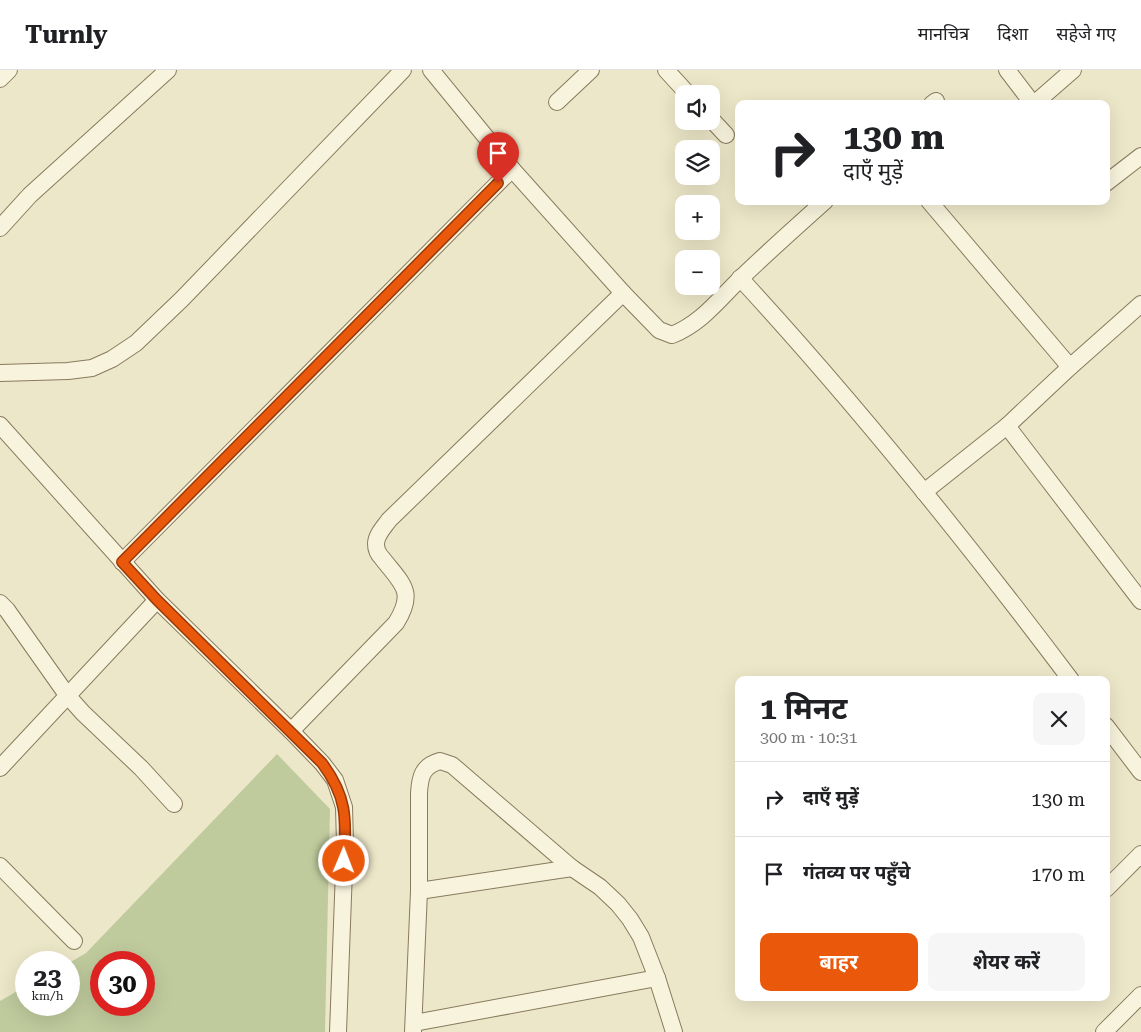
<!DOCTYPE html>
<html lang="hi">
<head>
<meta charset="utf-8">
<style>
  :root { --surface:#fff; --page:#f6f6f6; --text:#202124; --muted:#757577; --line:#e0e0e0; --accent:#ea580c }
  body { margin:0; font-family:"Roboto Serif","Noto Sans Devanagari",serif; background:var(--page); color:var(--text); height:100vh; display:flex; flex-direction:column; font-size:19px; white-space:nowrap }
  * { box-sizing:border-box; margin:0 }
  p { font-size:16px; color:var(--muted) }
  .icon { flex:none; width:28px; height:28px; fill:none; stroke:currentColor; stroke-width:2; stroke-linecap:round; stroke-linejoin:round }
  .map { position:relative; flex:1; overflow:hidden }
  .sheet { position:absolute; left:735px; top:606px; width:375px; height:325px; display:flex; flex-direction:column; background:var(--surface); border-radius:10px; box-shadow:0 5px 20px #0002 }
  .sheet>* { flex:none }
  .hud { position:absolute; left:735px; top:30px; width:375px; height:105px; border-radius:10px; box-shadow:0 5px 20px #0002; background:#fff; color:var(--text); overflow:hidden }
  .controls { position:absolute; left:675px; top:15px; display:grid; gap:10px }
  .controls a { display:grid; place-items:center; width:45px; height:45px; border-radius:10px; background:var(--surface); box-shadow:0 5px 20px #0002; font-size:25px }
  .speed { position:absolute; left:15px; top:881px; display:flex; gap:10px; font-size:25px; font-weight:700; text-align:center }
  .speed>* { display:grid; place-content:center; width:65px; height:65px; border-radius:50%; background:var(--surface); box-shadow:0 5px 20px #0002; line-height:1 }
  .speed small { font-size:12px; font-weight:400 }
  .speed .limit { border:8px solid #d22; background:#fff; color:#111 }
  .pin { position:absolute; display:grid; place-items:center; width:42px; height:42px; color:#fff; margin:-51px -21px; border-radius:50% 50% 50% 0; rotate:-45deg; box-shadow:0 0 5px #0007 }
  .pin .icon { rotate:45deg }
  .me { position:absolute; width:55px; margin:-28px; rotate:1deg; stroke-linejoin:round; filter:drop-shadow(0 0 4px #0008) }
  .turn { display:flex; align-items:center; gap:18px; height:105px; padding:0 25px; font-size:22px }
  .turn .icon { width:65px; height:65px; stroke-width:2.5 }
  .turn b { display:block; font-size:35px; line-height:42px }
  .round { display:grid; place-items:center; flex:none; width:52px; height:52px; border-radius:10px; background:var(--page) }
  .head { display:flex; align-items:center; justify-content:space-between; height:85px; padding:0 25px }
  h1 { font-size:30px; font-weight:700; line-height:38px }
  .primary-button { display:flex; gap:10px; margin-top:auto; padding:10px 25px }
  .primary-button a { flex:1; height:58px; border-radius:10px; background:var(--accent); color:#fff; font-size:20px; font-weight:700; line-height:58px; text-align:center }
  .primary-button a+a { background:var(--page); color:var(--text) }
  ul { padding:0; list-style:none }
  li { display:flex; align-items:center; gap:15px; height:75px; padding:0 25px; border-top:1px solid var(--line) }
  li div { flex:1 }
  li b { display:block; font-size:19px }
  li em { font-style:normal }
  header { display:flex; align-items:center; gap:30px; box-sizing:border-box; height:70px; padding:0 25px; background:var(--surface); border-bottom:1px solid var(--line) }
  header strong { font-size:24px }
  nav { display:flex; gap:28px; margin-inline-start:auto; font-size:18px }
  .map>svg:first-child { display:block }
  .green { fill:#bfcb9d; fill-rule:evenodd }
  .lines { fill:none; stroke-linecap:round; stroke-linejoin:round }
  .street-casing { stroke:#887a5e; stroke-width:18 }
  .street { stroke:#f8f3dc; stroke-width:16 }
  .route-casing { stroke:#983908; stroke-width:12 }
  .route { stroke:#ea580c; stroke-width:9 }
</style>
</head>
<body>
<header>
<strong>Turnly</strong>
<nav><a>मानचित्र</a><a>दिशा</a><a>सहेजे गए</a></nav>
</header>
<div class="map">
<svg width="1141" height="962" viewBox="0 0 1141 962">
  <rect width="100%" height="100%" fill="#ede7c9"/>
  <!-- green -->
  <path class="green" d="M277,684L330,739L325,962H0V931L26,916V935H69V893L86,883ZM144,892V935H101V892Z"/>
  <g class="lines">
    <defs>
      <g id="street">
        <path d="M431,0L512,99L623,223L659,260L672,265C702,253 719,229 742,207C769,181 797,156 825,131"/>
        <path d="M666,0L688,24"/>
        <path d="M1007,0L1033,34"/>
        <path d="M0,9L9,0"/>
        <path d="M557,32L591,0"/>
        <path d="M932,34L936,31"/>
        <path d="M1034,34L1073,0"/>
        <path d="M711,49L726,65"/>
        <path d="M1106,113L1141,86"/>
        <path d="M929,131L1070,297"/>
        <path d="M0,158L30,125L168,0"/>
        <path d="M740,208C858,336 967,472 1071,610"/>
        <path d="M0,303L68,301L92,298L112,289L136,273L182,229L403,0"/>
        <path d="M0,355L157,530L291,661L322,693L335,710L344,737L345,773L338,962"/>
        <path d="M1007,356L1141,531"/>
        <path d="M924,422L1007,356L1070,297L1141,234"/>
        <path d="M122,492L512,99"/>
        <path d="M0,533L7,540L67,625L83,643L141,698L174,734"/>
        <path d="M1106,656L1141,702"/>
        <path d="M291,661L396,553C416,521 402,514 382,488C378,484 376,479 376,474C376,465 384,457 389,450L623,223"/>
        <path d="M0,698L157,530"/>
        <path d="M0,796L74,871"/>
        <path d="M1106,819L1141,784"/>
        <path d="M419,821L572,798"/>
        <path d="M414,953L657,908"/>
        <path d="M413,962L419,821V723C420,707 422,696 440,691L452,695L572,798L600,817L618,834L630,849L641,867L657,908L674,962"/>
        <path d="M1104,962L1141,925"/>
      </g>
    </defs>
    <!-- street casing -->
    <use href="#street" class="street-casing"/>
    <!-- street -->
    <use href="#street" class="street"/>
  </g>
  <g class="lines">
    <defs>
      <path id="route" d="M344,791C346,749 348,728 322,693L157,530L122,492L498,113"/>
    </defs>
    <!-- route casing -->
    <use href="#route" class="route-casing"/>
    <!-- route -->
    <use href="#route" class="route"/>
  </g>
</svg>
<div class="controls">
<a><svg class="icon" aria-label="sound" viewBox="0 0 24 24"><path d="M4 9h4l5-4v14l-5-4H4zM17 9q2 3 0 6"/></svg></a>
<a><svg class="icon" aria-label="layers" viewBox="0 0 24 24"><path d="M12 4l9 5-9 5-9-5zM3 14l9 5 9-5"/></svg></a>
<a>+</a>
<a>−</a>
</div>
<div class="speed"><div>23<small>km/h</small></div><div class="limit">30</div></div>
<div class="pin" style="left:498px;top:113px;background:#d93025"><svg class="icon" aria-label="arrive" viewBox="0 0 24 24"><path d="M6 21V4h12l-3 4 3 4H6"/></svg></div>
<svg class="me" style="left:344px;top:791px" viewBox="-20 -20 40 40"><circle r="17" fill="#ea580c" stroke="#fff" stroke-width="3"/><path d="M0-11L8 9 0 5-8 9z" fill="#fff"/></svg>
<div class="hud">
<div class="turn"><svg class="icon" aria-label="right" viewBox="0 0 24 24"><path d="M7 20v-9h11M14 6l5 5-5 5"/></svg><div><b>130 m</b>दाएँ मुड़ें</div></div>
</div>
<section class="sheet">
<div class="head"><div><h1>1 मिनट</h1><p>300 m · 10:31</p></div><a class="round"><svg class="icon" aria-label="close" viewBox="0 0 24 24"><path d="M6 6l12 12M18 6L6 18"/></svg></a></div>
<ul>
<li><svg class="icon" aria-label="right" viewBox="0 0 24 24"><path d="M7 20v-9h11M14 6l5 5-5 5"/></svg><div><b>दाएँ मुड़ें</b></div><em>130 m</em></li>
<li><svg class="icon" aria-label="arrive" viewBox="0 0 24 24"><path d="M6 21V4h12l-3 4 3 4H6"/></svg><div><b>गंतव्य पर पहुँचे</b></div><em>170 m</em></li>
</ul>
<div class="primary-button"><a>बाहर</a><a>शेयर करें</a></div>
</section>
</div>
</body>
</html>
